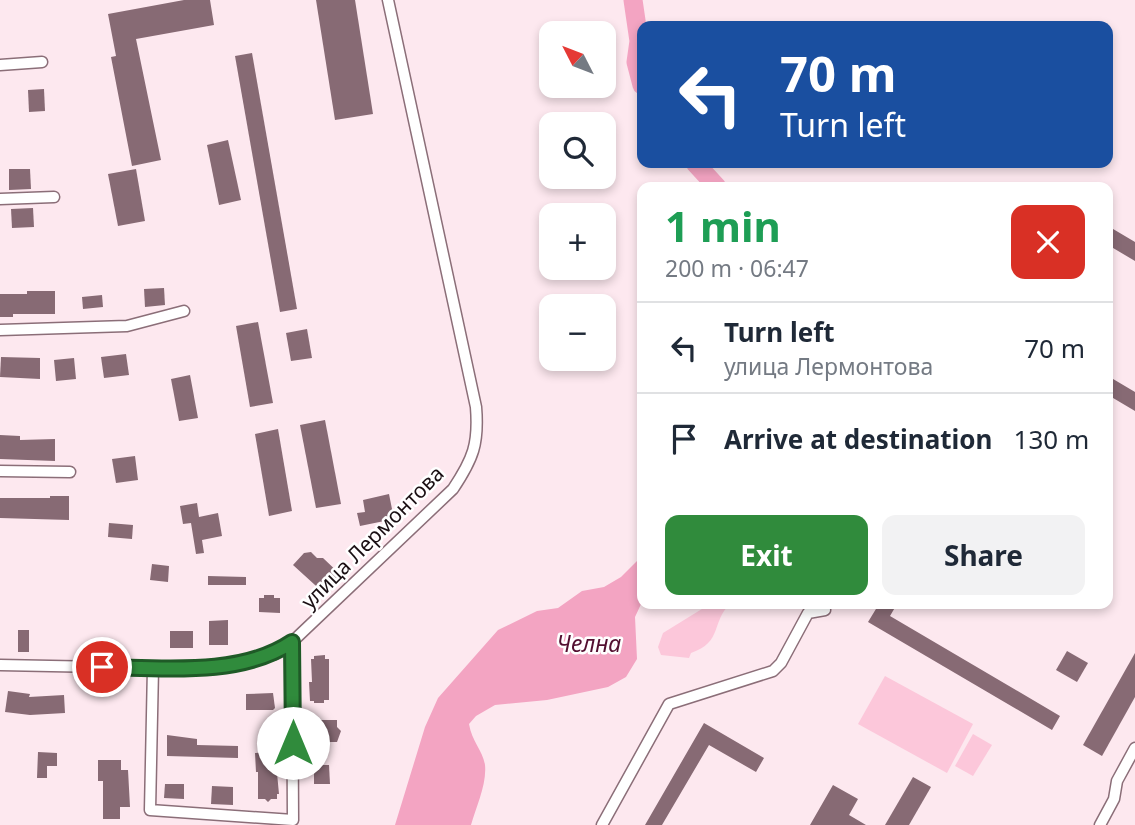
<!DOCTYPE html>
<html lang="en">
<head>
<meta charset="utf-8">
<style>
  :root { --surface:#fff; --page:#f2f2f3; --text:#1f2937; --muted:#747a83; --line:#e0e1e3; --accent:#308b3c }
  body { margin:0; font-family:"Noto Sans",sans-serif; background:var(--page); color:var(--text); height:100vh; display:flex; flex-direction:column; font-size:26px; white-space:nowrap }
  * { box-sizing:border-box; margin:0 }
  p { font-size:23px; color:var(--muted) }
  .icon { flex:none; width:38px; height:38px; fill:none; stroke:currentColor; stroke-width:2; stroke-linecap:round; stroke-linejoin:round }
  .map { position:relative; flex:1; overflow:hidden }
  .drawer { position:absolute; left:637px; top:182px; width:476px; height:427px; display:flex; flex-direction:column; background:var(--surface); border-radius:14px; box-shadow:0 4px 10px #0003 }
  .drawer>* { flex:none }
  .hud { position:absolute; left:637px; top:21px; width:476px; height:147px; border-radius:14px; box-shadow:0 4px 10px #0003; background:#1a4fa0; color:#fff; overflow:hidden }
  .needle { width:46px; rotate:312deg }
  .buttons { position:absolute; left:539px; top:21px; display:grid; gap:14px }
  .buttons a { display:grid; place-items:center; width:77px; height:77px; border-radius:14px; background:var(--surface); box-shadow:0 4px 10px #0003; font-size:35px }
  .pin { position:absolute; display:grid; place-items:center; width:60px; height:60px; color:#fff; margin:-30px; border:4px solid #fff; border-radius:50%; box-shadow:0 2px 7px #0007 }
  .me { position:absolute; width:77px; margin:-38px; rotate:0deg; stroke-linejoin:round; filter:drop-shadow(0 0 5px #0008) }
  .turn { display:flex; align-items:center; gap:24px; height:147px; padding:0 28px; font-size:32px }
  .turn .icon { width:91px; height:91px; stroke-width:2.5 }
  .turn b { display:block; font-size:49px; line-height:60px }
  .round { display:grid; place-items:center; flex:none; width:74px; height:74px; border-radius:14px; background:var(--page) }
  .overview { display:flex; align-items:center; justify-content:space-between; height:119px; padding:0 28px }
  h1 { font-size:42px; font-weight:700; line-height:52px; color:#1e9e55 }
  .primary-button { display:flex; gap:14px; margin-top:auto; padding:14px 28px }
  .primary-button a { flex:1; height:80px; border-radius:14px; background:var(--accent); color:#fff; font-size:28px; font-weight:700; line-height:80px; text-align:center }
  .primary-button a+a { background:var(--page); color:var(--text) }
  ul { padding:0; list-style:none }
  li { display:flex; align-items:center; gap:21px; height:91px; padding:0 28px; border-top:2px solid var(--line) }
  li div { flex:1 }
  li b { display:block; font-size:26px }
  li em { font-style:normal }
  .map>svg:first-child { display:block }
  .green { fill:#fcc7da }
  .water { fill:#f3a4c2 }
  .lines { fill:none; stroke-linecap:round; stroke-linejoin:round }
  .river { stroke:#f3a4c2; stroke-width:19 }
  .building { fill:#876a74 }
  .minor-casing { stroke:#8b6e78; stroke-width:13 }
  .minor { stroke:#fff; stroke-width:10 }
  .route-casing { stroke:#1f5a27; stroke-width:18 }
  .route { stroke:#308b3c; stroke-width:12 }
  .labels { text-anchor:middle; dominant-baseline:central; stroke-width:5; stroke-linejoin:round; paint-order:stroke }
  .street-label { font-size:21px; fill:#1a0f13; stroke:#fff }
  .water-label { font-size:23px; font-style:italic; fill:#530f30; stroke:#fff }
</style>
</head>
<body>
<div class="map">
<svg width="1135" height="825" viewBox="0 0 1135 825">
  <rect width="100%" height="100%" fill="#fde8ef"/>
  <!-- green -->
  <g class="green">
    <path d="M710,604H730C711,622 723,642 691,653L689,658L661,655L658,647L663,633Z"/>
    <path d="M885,676L973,724L947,773L858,724Z"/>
    <path d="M973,734L992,745L973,776L955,766Z"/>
  </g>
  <!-- water -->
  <path class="water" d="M642,556V602L635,617L637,659L626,677L608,687L547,700L495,705L476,716L469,724C472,742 483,751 485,765C487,784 476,807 471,825H395L425,727L438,698L498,630L537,611L558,608L582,591L604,587L621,577Z"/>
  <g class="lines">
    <!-- river -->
    <g class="river">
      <path d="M633,0L639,41L636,62L642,85"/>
      <path d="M695,163L717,187"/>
    </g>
  </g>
  <!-- building -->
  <g class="building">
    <path d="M184,0H210L214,25L136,39L161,160L132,166L111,57L116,56L108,14Z"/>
    <path d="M316,0H355L373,114L335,120Z"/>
    <path d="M252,53L297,309L280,312L235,56Z"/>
    <path d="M44,89L45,111L29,112L28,90Z"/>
    <path d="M228,140L241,200L219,205L207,145Z"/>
    <path d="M9,169H30L31,189L9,190Z"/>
    <path d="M136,169L145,221L118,226L108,174Z"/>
    <path d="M33,208L34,227L12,228L11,209Z"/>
    <path d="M1108,226L1135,242V261L1108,245Z"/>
    <path d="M164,288L165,305L145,307L144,289Z"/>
    <path d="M27,291H55V314H13V317H0V294H27Z"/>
    <path d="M102,295L103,307L83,309L82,297Z"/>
    <path d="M258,322L273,403L250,407L236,326Z"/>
    <path d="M307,329L312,358L291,361L286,333Z"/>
    <path d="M126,354L129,375L104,378L101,357Z"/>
    <path d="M1,357L40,358V379L0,377Z"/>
    <path d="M74,358L76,379L56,381L54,360Z"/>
    <path d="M190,375L198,418L179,421L171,379Z"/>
    <path d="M1108,376L1135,392V411L1108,395Z"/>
    <path d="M325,420L341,504L316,508L300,425Z"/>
    <path d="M278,429L292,511L269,516L255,434Z"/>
    <path d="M0,435L20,436V440L55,439V461L0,459Z"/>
    <path d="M135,456L138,480L116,483L112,459Z"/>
    <path d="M389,494L394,519L360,526L357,513L365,512L363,500Z"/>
    <path d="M50,496H69V520L0,518V498H50Z"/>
    <path d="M197,503L199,517L218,513L222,536L202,540L204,553L196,554L191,523L183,524L180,506Z"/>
    <path d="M109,523L133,525L132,539L108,537Z"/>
    <path d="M311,552L317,558H323L343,577L326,595L293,565L304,553Z"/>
    <path d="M152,564L169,566L168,582L150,580Z"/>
    <path d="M208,576L246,577V585H208Z"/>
    <path d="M264,595H274V598H280V613L259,612V598H264Z"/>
    <path d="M879,604H897L890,616L1060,716L1052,730L868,622Z"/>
    <path d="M228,620V645H209V621Z"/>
    <rect x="18" y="630" width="11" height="22"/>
    <rect x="170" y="631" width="23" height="17"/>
    <path d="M1067,651L1088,663L1077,682L1056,670Z"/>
    <path d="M1135,653V697L1102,756L1083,745Z"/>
    <path d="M325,655V659H329V700H324V703H314V701H310L309,682H312L311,659H314V656Z"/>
    <path d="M8,691L30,694L29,697L64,695L65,713L30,715L5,712Z"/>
    <path d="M273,693L275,708L273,710H246V694Z"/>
    <path d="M319,720H337V727L341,731L337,742H319V737H316V725H319Z"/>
    <path d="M704,723L764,758L756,772L709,745L662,825H645Z"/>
    <path d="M167,735L197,739V745L238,746V758L167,756Z"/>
    <path d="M38,752L57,753V766H47V778H37Z"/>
    <path d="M275,752L279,794H277V799H271L268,802L265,799H258V772H256L255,753Z"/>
    <path d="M98,760H121V770H128L130,807H120V819H103V781H98Z"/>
    <path d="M314,765H329L330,784H314Z"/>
    <path d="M913,777L931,787L909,825H885Z"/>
    <path d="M165,784H184V799L164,798Z"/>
    <path d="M833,785L858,799L849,815L866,825H810Z"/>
    <path d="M212,786L233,787V805L211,804Z"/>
  </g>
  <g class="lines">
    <defs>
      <g id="minor">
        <path d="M0,65L42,62"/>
        <path d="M0,199L54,197"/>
        <path d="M0,330L127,326L184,311"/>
        <path d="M0,471L70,472"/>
        <path d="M0,665L153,668L230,665L252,661L275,654L292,642L453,489C473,459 479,444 476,407L388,0"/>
        <path d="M153,668L150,810L293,820L292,642"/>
        <path d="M602,825L669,704L773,671L781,663L808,613L825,610"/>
        <path d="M1100,825L1114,799L1117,781L1135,748"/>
      </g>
    </defs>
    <!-- minor casing -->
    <use href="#minor" class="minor-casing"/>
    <!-- minor -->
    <use href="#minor" class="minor"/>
  </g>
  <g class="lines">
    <defs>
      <path id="route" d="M102,667C163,668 240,677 292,642L293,743"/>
    </defs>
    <!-- route casing -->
    <use href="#route" class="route-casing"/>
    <!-- route -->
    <use href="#route" class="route"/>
  </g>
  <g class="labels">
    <!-- street labels -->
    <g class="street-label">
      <text transform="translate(372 537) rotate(-45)">улица Лермонтова</text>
    </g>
    <!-- water labels -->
    <g class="water-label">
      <text x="589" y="643">Челна</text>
    </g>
  </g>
</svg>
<div class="buttons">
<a><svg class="needle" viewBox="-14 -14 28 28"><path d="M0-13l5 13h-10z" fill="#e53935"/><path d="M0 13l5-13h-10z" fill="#747a83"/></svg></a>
<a><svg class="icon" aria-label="search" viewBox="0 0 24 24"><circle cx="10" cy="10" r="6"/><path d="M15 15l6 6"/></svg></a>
<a>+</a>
<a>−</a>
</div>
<div class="pin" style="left:102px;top:667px;background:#d93025"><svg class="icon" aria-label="arrive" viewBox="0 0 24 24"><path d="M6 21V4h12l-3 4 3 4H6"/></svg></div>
<svg class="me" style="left:293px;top:743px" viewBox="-20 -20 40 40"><circle r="19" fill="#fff"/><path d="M0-13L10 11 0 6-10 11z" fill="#308b3c"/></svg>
<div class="hud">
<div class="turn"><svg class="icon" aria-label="left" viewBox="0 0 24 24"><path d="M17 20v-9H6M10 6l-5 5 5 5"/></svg><div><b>70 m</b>Turn left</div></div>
</div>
<section class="drawer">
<div class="overview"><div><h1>1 min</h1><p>200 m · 06:47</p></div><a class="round" style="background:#d93025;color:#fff"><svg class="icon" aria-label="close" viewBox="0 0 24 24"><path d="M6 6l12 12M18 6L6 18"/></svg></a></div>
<ul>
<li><svg class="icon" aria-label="left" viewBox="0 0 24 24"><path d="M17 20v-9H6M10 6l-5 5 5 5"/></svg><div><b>Turn left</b><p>улица Лермонтова</p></div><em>70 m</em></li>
<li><svg class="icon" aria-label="arrive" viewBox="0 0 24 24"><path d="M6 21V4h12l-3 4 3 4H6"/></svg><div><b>Arrive at destination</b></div><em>130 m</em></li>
</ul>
<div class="primary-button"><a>Exit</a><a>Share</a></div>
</section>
</div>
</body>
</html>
